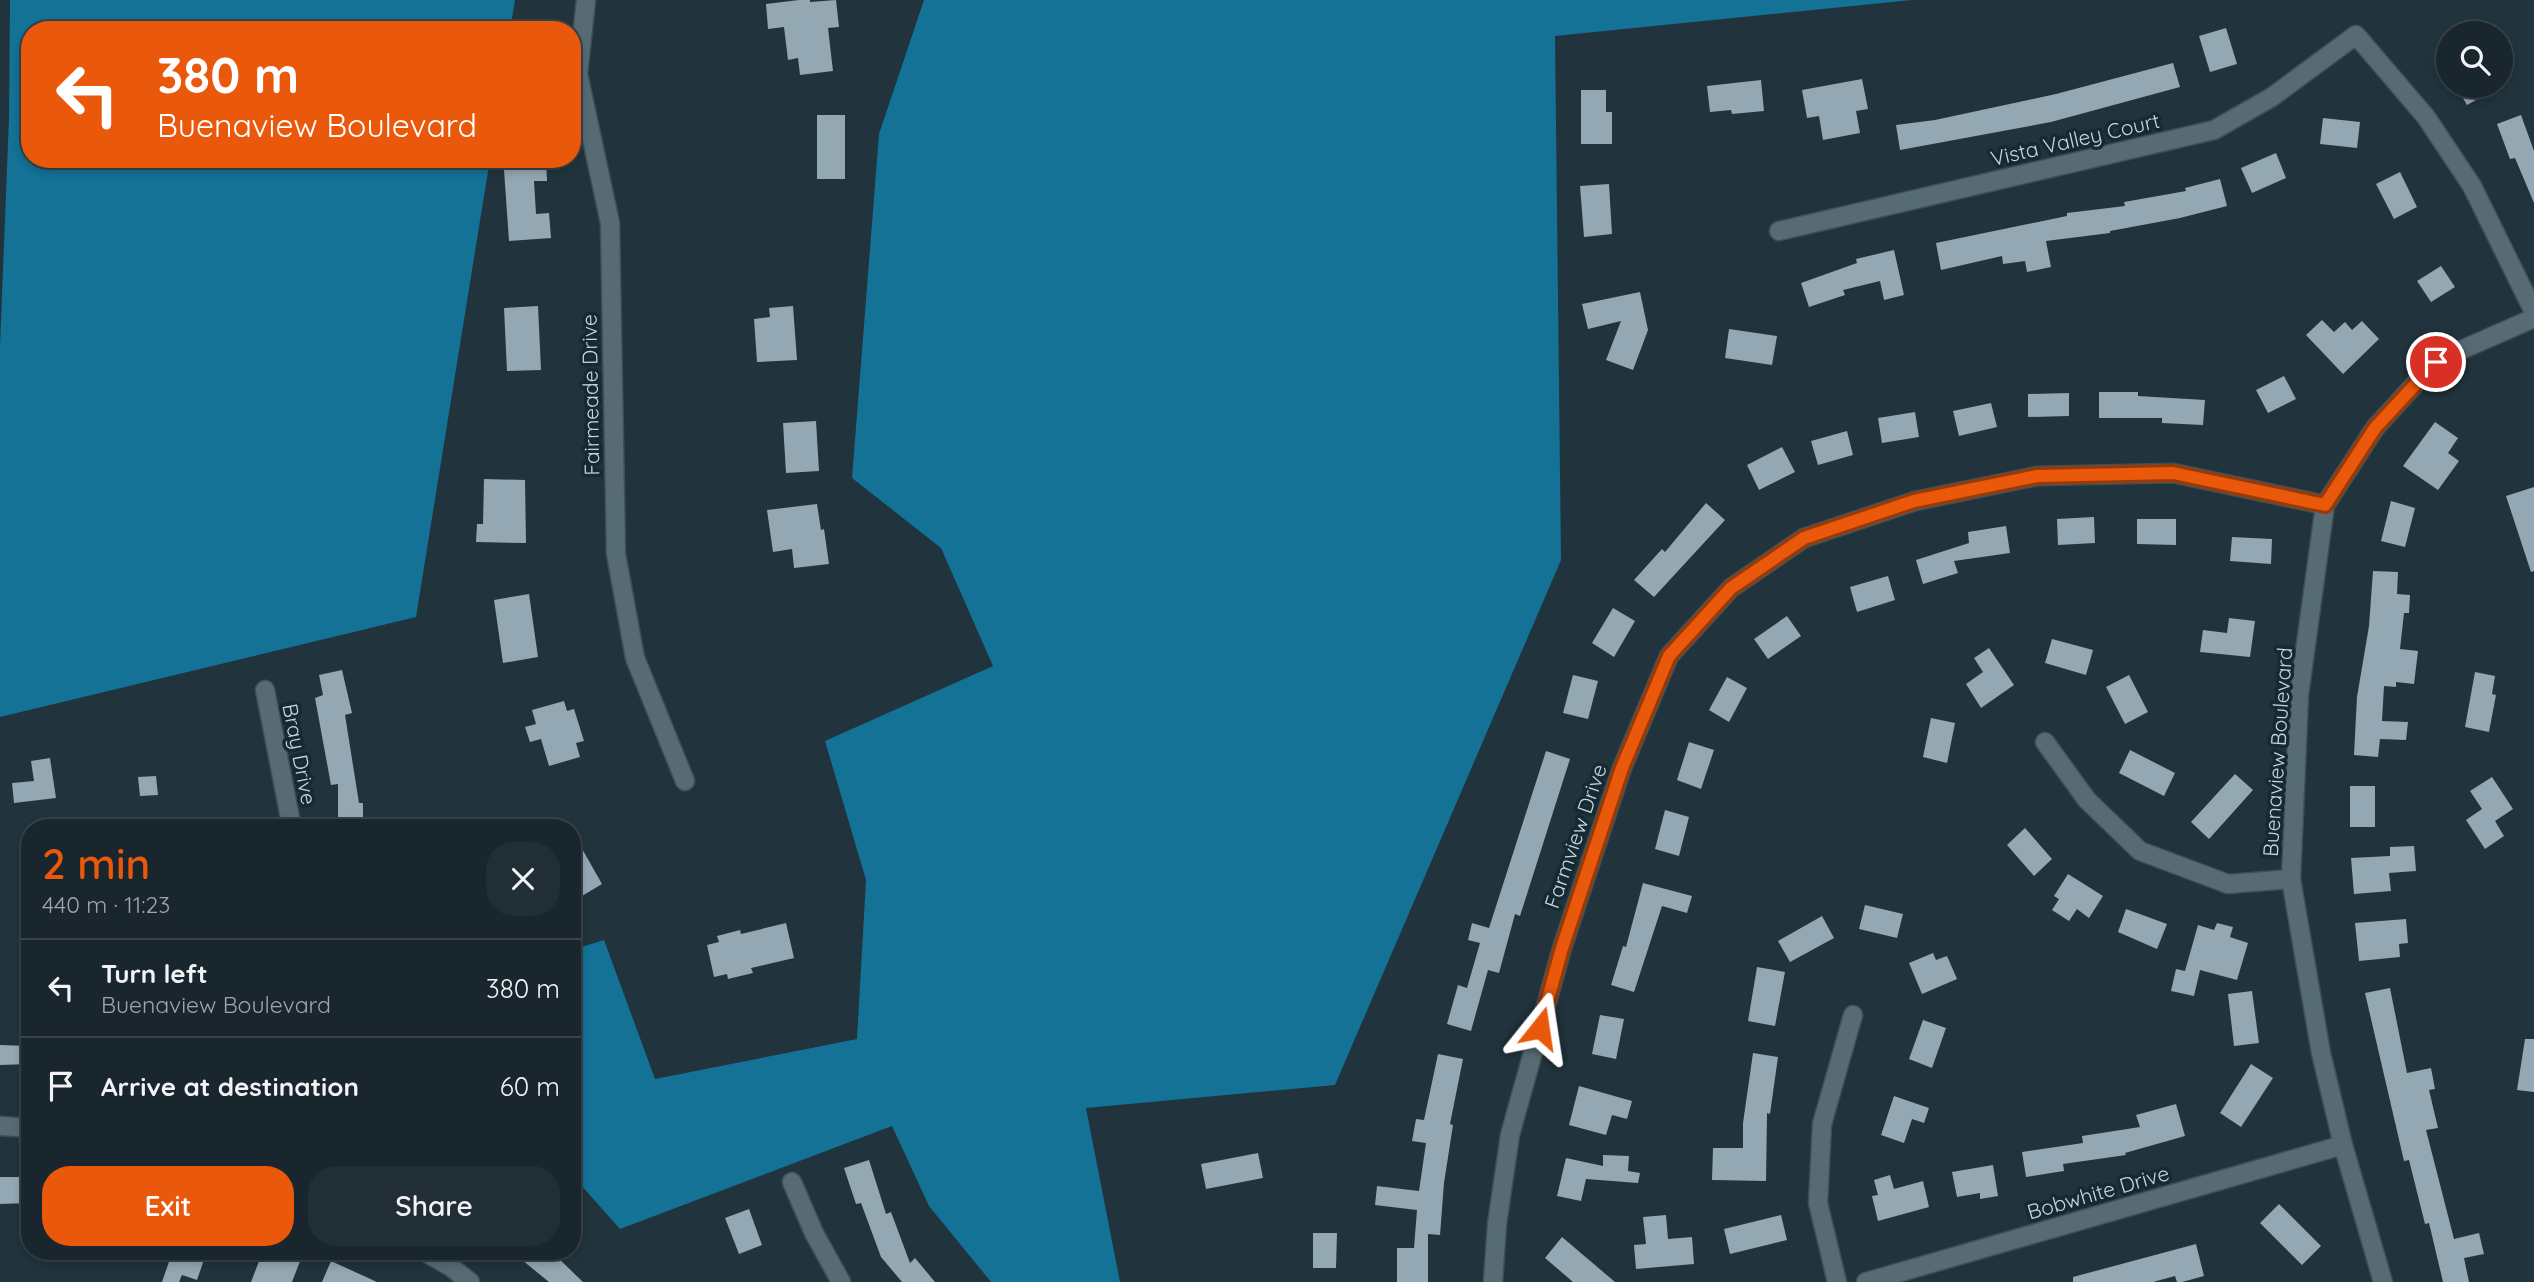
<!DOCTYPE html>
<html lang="en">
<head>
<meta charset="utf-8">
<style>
  :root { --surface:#19262d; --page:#222e35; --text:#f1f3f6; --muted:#9fa5aa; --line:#374349; --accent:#ea580c }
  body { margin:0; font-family:Quicksand,sans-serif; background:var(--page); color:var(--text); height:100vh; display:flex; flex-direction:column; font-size:26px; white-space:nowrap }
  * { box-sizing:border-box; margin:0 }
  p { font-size:23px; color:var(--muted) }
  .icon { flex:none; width:38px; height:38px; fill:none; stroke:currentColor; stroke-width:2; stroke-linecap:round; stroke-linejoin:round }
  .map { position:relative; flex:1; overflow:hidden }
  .drawer { position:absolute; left:21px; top:819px; width:560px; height:441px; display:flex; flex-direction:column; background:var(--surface); border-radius:28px; box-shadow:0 4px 10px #0003,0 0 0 2px var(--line) }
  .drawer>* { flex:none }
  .hud { position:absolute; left:21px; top:21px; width:560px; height:147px; border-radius:28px; box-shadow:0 4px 10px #0003,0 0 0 2px var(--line); background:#ea580c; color:#fff; overflow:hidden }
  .fabs { position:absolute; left:2436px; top:21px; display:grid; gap:14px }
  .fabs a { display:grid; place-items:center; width:77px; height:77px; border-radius:50%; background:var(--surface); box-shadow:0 4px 10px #0003,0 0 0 2px var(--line); font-size:35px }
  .pin { position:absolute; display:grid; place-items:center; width:60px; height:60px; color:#fff; margin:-30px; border:4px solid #fff; border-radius:50%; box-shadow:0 2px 7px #0007 }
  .me { position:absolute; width:77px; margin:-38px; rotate:15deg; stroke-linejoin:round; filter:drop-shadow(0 0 5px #0008) }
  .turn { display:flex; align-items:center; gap:24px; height:147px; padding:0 21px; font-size:32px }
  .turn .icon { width:91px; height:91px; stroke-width:2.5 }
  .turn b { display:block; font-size:49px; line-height:60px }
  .round { display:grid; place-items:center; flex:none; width:74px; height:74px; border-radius:28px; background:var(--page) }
  .headline { display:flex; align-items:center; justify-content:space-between; height:119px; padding:0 21px }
  h1 { font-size:42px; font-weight:600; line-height:52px; color:var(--accent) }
  .action { display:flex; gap:14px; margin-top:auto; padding:14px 21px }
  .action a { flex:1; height:80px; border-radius:28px; background:var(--accent); color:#fff; font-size:28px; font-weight:600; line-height:80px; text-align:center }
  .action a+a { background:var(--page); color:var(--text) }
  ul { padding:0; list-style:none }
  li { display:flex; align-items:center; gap:21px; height:98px; padding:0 21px; border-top:2px solid var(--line) }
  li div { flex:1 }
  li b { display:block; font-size:26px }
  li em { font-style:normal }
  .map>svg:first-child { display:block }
  .forest { fill:#137296 }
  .building { fill:#93a8b3 }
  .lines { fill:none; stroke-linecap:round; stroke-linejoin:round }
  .minor-casing { stroke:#3f4f57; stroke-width:21 }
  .tertiary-casing { stroke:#3f4f57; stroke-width:21 }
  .minor { stroke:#576b75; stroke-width:18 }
  .tertiary { stroke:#576b75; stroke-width:18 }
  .route-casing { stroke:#983908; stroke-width:18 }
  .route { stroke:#ea580c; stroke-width:12 }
  .labels { text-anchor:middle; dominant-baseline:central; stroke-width:7; stroke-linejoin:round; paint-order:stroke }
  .street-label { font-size:21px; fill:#cad5db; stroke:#172932 }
</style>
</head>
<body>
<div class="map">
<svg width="2534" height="1282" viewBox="0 0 2534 1282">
  <rect width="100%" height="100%" fill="#21333c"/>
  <!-- forest -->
  <g class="forest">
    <path d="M10,0H515L510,30H30V159H490L416,617L0,717V346L9,118Z"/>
    <path d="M924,0H1912L1555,36L1561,560L1335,1085L1086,1108L1120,1282H991L929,1206L892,1126L620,1229L572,1175V950L604,940L655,1079L857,1039L866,880L825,741L993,666L941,548L852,478L879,134Z"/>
  </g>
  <!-- building -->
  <g class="building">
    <path d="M799,0H810V2L836,0L839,27L828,28L833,71L800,75L798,58L788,60L784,27L768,29L766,4Z"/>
    <path d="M2226,28L2237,64L2210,72L2199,36Z"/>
    <path d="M2173,63L2180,87L2051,122L1900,150L1896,125L1935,120L2056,94Z"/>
    <path d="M1862,79L1868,109L1856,111L1860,133L1823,140L1819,116L1807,118L1802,90Z"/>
    <path d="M1761,80L1764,111L1732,114L1731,110L1710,112L1707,86Z"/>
    <path d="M2456,86H2501L2467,105Z"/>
    <path d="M1581,90H1606V112H1612V144H1581Z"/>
    <rect x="817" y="115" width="28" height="64"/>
    <path d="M2521,115L2534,151V203L2515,158L2510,159L2497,124Z"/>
    <path d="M2323,118L2360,122L2357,148L2320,144Z"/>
    <path d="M2276,153L2286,178L2252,193L2241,168Z"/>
    <path d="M520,159H546L547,181H534L536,214L549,213L551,238L509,241L504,170L521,168Z"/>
    <path d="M2400,172L2417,207L2394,219L2376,184Z"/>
    <path d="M2220,179L2227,206L2180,218L2110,231V233L2046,241L2051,267L2027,272L2025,261L2003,264L2002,256L1941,270L1936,243L2067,216V213L2125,206L2124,202L2186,191L2185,188Z"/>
    <path d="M1609,184L1612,234L1584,237L1580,186Z"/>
    <path d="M1894,250L1904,295L1884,300L1880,281L1843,290L1845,295L1809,307L1801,283L1857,263L1856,259Z"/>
    <path d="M2441,266L2455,287L2431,302L2417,281Z"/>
    <path d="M1640,292L1648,330L1633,370L1606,360L1621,321L1588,329L1582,304Z"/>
    <path d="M538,306L541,370L507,371L504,308Z"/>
    <path d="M793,306L797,360L757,362L754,319L770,317L769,308Z"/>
    <path d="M2322,320L2334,332L2345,322L2352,330L2362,321L2379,339L2343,374L2306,335Z"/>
    <path d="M1729,329L1777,336L1772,365L1725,358Z"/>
    <path d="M2284,376L2296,399L2268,413L2256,390Z"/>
    <path d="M2099,392H2138V396L2205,400L2203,425L2162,423V418H2099Z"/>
    <path d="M2069,393V416L2028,417V394Z"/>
    <path d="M1991,403L1997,427L1959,436L1953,411Z"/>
    <path d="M1915,412L1919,437L1882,443L1878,418Z"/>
    <path d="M816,421L819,471L786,473L783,423Z"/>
    <path d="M2435,422L2458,438L2448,453L2459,461L2438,490L2403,466Z"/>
    <path d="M1847,431L1853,455L1818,465L1811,441Z"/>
    <path d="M1782,447L1795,472L1759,490L1747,465Z"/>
    <path d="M484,479L525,480L526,543L476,542L477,524H483Z"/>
    <path d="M2534,487V571L2531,572L2506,496Z"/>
    <path d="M2391,501L2415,508L2405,547L2381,541Z"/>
    <path d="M1706,503L1725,520L1654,597L1634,580L1662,549L1665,552Z"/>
    <path d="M817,504L821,530L824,529L829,564L794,568L792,549L773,552L767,510Z"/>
    <path d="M2094,517L2095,543L2058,545L2057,519Z"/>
    <path d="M2137,519H2176V545L2137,544Z"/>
    <path d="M2006,526L2010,553L1954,561L1958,573L1923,584L1916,560L1969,543L1968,532Z"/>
    <path d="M2232,537L2272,539L2271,564L2230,561Z"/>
    <path d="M2373,571L2398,572L2397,594L2410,595L2409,613H2404L2400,649L2418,651L2414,684L2396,682V687L2384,686L2382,721L2408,722L2406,740L2380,739L2378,757L2354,755L2357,697L2369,626Z"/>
    <path d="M1888,576L1895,600L1857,612L1850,587Z"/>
    <path d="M529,594L538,657L503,663L494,600Z"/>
    <path d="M1613,608L1635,621L1614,657L1592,643Z"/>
    <path d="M1787,616L1801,636L1768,659L1754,639Z"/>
    <path d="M2229,618L2255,621L2250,657L2200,652L2203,630L2227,633Z"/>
    <path d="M2052,639L2093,650L2086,675L2045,663Z"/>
    <path d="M1989,648L2014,685L1981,708L1966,684L1983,672L1974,658Z"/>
    <path d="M342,670L352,713L345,715L359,803H363V828H338V784L331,785L315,698L323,695L319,675Z"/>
    <path d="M2475,672L2495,676L2492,694L2496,695L2489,732L2465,727Z"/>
    <path d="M1573,675L1598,681L1588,719L1563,713Z"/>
    <path d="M2129,675L2148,712L2125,724L2106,687Z"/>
    <path d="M1727,677L1747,688L1729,722L1709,710Z"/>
    <path d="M564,701L567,711L574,709L584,741L576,743L580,757L549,766L541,739L530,742L525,727L536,724L532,710Z"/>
    <path d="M1931,718L1955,723L1947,763L1923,757Z"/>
    <path d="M1689,742L1714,750L1701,789L1677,780Z"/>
    <path d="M2130,750L2175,773L2164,796L2119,773Z"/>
    <path d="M1546,751L1570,759L1520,916L1515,914L1499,973L1488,970L1471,1031L1447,1024L1458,985L1467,988L1480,943L1468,940L1472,923L1489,928Z"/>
    <path d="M50,758L56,798L14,803L12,783L34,781L31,761Z"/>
    <path d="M2235,774L2253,790L2209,839L2191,822Z"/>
    <path d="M156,776L158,795L140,796L138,777Z"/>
    <path d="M2492,777L2513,809L2495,821L2504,836L2485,849L2466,820L2482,809L2470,791Z"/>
    <rect x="2350" y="786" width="25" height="41"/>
    <path d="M1665,810L1689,817L1679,856L1655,849Z"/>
    <path d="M2025,828L2052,859L2034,876L2007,845Z"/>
    <path d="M572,831L602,884L572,902Z"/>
    <path d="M2414,846L2416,871L2389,873L2391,891L2354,894L2351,858L2390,856V847Z"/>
    <path d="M2068,874L2103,896L2089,918L2077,909L2069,921L2052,910L2059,899L2054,896Z"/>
    <path d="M1643,883L1692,896L1687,913L1662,906L1634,992L1611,985L1623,946L1626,947Z"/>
    <path d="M1865,905L1903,914L1897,938L1859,929Z"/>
    <path d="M2126,909L2167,924L2157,949L2118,932Z"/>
    <path d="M1822,916L1834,938L1790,962L1778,941Z"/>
    <path d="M2406,919L2408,943L2399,944L2400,957L2359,961L2355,923Z"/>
    <path d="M786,923L794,958L751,968L753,973L728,979L727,974L714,977L707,945L719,942L717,936L740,930L741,934Z"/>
    <path d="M2217,923L2233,927L2230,937L2248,943L2237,980L2200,970L2194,996L2171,991L2176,969L2185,971L2198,925L2214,930Z"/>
    <path d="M1933,953L1936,960L1947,956L1957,979L1922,994L1909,963Z"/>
    <path d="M1757,967L1785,972L1775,1026L1748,1021Z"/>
    <path d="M2390,988L2407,1073L2431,1068L2435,1089L2429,1090L2438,1128L2426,1130L2454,1239L2479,1233L2484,1254L2464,1258L2469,1282H2443L2429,1223L2425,1224L2409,1160L2404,1161L2365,993Z"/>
    <path d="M2252,991L2259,1043L2234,1046L2228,994Z"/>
    <path d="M1600,1015L1624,1019L1616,1059L1592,1054Z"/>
    <path d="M1923,1020L1946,1028L1932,1068L1909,1059Z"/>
    <path d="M2525,1039H2534V1092L2517,1090Z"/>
    <path d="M0,1045L30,1046V1064L0,1065Z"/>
    <path d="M1753,1053L1778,1057L1770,1114L1767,1113L1766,1181L1712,1180L1713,1148H1743V1123Z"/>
    <path d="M1438,1054L1463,1059L1450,1124L1453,1125L1444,1183L1440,1235L1428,1234V1282H1397V1248H1414L1417,1210L1375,1205L1377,1186L1419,1191L1426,1143L1412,1141L1416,1119L1424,1120Z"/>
    <path d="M2251,1064L2273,1078L2241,1127L2220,1113Z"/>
    <path d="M1579,1086L1632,1101L1627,1119L1612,1115L1606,1135L1569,1125Z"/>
    <path d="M1894,1096L1929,1108L1924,1123L1912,1119L1904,1143L1881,1135Z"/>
    <path d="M2176,1104L2185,1136L2125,1153L2126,1155L2063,1164L2064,1171L2026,1177L2022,1152L2083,1143L2082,1136L2140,1127L2136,1115Z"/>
    <path d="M1258,1153L1263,1178L1206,1189L1201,1164Z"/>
    <path d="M1603,1155L1629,1156L1628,1171L1640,1173L1638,1183L1586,1179L1581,1201L1557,1196L1566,1158L1603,1166Z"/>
    <path d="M869,1160L886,1214L891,1212L910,1263L915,1258L935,1282H902L881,1257L861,1203L856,1204L844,1168Z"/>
    <path d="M1993,1165L1998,1196L1980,1199V1193L1957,1197L1952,1172Z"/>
    <path d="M1890,1175L1894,1189L1923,1181L1929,1207L1878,1221L1872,1196L1878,1195L1874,1180Z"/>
    <path d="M0,1177H30V1203L0,1204Z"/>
    <path d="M2279,1204L2321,1246L2302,1265L2260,1223Z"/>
    <path d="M749,1209L762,1245L739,1254L725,1218Z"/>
    <path d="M1666,1215L1668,1239L1692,1237L1694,1264L1636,1269L1634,1245L1646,1244L1643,1217Z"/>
    <path d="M1781,1215L1787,1240L1730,1254L1724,1229Z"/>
    <path d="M1313,1233H1337L1336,1268H1313Z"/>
    <path d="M1562,1237L1615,1282H1573L1545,1258Z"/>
    <path d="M2196,1244L2204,1276L2182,1282H2177L2175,1276L2153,1282H2073V1277Z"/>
    <path d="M186,1251H207L197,1280L182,1275L179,1282H162L172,1253L184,1257Z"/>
    <path d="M263,1251H304L292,1282H251Z"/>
    <path d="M511,1251H551L583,1282H549Z"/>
    <path d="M331,1261L377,1282H322Z"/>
  </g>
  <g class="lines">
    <defs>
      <g id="minor">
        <path d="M586,0L578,74L610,223L616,554L635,658L685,781"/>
        <path d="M1779,231L2214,130L2272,97L2356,35L2426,117L2472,186L2534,312"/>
        <path d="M265,690L292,828"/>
        <path d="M2045,742L2087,800L2140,851L2228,884L2291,879"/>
        <path d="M792,1182L814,1233L841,1282"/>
        <path d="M1493,1282L1497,1224L1510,1135L1562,948L1622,768L1669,656L1731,588L1804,538L1915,501L2037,476L2173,473L2325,505"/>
        <path d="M1837,1282L1818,1203L1822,1124L1853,1015"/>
        <path d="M1866,1282L2343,1145"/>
        <path d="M2383,1282L2343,1145L2321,1053L2291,879L2299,695L2325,505L2375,428L2436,361L2534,318"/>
      </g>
      <g id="tertiary">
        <path d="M0,1126L30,1128"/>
        <path d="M423,1251L451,1267L470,1282"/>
      </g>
    </defs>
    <!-- minor casing -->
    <use href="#minor" class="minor-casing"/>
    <!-- tertiary casing -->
    <use href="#tertiary" class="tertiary-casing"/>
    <!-- minor -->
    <use href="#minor" class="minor"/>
    <!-- tertiary -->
    <use href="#tertiary" class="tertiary"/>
  </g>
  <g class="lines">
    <defs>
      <path id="route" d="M1540,1028L1562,948L1622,768L1669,656L1731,588L1804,538L1914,501L2037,476L2173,473L2325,505L2375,428L2436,362"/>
    </defs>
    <!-- route casing -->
    <use href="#route" class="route-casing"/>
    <!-- route -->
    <use href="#route" class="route"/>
  </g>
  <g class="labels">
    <!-- street labels -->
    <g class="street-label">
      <text transform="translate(2075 139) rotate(-13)">Vista Valley Court</text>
      <text transform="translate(590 395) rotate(-91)">Fairmeade Drive</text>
      <text transform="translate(2277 752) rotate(-86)">Buenaview Boulevard</text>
      <text transform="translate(300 754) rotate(79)">Bray Drive</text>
      <text transform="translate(1575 836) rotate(-71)">Farmview Drive</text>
      <text transform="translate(2098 1192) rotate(-16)">Bobwhite Drive</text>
    </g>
  </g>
</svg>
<div class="fabs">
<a><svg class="icon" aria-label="search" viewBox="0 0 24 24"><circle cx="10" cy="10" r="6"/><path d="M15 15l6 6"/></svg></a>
</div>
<div class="pin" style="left:2436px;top:362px;background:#d93025"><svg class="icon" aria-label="arrive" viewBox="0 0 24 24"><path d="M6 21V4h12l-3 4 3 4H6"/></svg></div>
<svg class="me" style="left:1540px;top:1028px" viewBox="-20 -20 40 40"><path d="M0-17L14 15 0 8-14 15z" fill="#ea580c" stroke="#fff" stroke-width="4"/></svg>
<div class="hud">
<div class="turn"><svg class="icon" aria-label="left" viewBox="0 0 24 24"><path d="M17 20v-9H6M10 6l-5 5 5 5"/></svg><div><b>380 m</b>Buenaview Boulevard</div></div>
</div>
<section class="drawer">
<div class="headline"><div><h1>2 min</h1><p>440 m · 11:23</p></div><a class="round"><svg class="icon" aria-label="close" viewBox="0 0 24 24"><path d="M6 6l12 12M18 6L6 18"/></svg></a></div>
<ul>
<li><svg class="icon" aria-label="left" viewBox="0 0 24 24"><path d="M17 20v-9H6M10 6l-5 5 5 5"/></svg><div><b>Turn left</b><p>Buenaview Boulevard</p></div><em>380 m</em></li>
<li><svg class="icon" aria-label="arrive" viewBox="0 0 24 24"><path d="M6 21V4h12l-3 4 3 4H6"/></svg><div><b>Arrive at destination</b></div><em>60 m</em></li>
</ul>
<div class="action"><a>Exit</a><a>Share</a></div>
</section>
</div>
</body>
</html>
